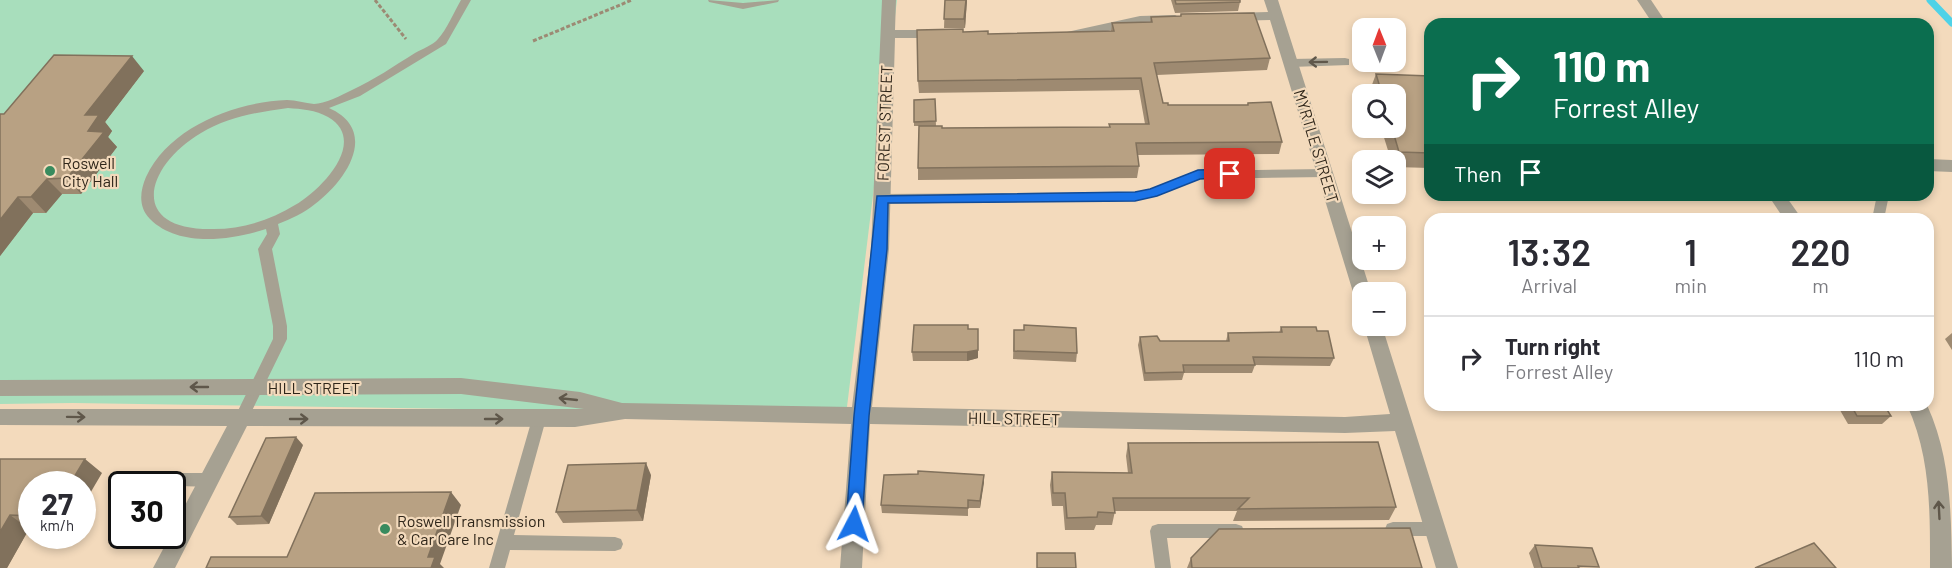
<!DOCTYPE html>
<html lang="en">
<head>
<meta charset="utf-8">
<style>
  :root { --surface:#fff; --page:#f7f7f7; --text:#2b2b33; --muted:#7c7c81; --line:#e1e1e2 }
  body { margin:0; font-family:Barlow,sans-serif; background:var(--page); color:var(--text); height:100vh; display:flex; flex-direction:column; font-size:22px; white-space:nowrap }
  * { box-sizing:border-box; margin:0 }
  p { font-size:20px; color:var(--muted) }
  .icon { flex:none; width:33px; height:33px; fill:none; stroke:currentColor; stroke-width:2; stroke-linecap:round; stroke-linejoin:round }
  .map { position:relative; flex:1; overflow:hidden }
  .panel { position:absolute; left:1424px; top:213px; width:510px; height:198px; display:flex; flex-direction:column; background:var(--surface); border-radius:18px; box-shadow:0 3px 9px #0003 }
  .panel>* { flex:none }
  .top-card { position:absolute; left:1424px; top:18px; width:510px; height:183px; border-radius:18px; box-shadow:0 3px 9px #0003; background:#0b6e4f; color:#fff; overflow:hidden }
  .needle { width:39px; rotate:359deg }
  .tools { position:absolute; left:1352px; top:18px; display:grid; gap:12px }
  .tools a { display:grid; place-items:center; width:54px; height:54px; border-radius:12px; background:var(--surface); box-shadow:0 3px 9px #0003; font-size:30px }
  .speed { position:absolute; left:18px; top:471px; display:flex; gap:12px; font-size:30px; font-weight:700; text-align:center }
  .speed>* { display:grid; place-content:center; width:78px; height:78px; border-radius:50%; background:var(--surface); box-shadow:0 3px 9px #0003; line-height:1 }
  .speed small { font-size:15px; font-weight:400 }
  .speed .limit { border:3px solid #111; border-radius:9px; background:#fff; color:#111 }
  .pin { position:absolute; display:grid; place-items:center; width:51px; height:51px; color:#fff; margin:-26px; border-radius:12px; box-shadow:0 3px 9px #0006 }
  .me { position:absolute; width:66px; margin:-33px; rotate:4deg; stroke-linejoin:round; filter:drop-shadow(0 0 4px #0008) }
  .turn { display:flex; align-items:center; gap:21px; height:126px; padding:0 30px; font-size:27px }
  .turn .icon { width:78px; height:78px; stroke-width:2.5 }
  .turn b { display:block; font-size:42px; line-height:51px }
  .then { display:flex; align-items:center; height:57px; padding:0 30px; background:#0003; gap:12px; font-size:22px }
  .eta { display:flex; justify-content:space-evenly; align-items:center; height:102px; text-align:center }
  .eta b { font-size:36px; font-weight:600; line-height:42px }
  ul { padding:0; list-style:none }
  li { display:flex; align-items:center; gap:18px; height:84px; padding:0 30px; border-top:2px solid var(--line) }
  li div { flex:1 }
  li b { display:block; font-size:22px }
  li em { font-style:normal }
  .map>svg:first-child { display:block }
  .green { fill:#a8debc }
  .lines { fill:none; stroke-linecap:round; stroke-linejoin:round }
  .stream { stroke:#4fd2e7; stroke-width:7 }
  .path { stroke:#9c8a74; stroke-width:3; stroke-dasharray:4 2; stroke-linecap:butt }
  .service { fill:#a6a192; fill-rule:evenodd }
  .minor { fill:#a6a192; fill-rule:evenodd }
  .wall { fill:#9e8a71 }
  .shaded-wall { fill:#81715c }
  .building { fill:#b8a183; stroke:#81715c; stroke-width:1.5 }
  .oneway { stroke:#5f574a }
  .route { fill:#1a73e8; stroke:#114b97; stroke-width:1.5 }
  .poi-dot { fill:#388b5e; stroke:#f3dabc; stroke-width:2 }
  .labels { text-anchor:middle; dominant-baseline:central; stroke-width:4.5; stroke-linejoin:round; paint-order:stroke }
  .street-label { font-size:16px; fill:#2f261a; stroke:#f3dabc }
  .poi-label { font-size:16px; fill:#2f261a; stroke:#f3dabc; text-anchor:start }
</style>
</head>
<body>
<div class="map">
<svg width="1952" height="568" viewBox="0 0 1952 568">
  <rect width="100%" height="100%" fill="#f3dabc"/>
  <!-- green -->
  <path class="green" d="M0,0H897L846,415L73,403L0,404Z"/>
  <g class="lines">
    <!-- stream -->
    <path class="stream" d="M1930,0L1952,23"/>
    <!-- path -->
    <g class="path">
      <path d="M375,0L406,39"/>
      <path d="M533,41L632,0"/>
    </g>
    <!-- service -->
    <g class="service">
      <path d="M461,0H471L446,44L360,96L329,108C380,131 346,181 315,204C304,213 291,219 278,224L280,234L272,249L287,326V339L246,423L241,425L236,423L234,419L273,339V326L258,249L267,234L266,229C231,240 179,248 150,219C138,207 140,191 146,177C169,127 235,102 287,100C296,100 305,103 314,104C324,104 342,95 352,90C374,80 394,66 415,53C422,49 433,45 438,39C447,29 454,12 461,0ZM288,108C301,109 316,110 328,117C369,141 321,190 295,205C271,220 242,229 214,229C127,231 145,166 201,133C228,117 258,112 288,108Z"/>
      <path d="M708,0L743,3L779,0L778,2L743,9L709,2Z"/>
      <path d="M1345,58L1349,59V65L1291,67L1285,63L1291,59Z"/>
      <path d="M1325,169L1331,173L1325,177L1199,179L1156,196L1135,200L882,204L876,199L882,194L1135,192L1150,189L1198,171Z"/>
      <path d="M1877,195H1889L1884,219H1872Z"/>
      <path d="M539,413L544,415L546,419L514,535L615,537L621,539L623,544L621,549L615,551L510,550L505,568H489L532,419L534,415Z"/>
      <path d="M130,473H209L214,475L217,480L214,485L209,487L124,484L122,480L125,475Z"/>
      <path d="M1393,522H1435L1441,524L1443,529L1441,534L1435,536H1393L1387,534L1385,529L1387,524Z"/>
      <path d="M1158,524H1236L1242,526L1244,531L1242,536L1236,538H1167L1171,568H1155L1150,531L1152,526Z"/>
    </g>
    <!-- minor -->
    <g class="minor">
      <path d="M882,0H896L895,30H940L947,34L940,38H895L889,249L872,407L1345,417L1390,414L1364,326H1382L1458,568H1436L1395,431L1345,433L870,424L862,568H840L851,424L625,419L575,427L247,426L175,568H153L170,536H172V530L227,426L0,425V409H584L461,394L0,396V380L461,378L580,392L622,403L852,407L871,249Z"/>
      <path d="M1264,0H1278L1371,292H1362V299L1356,297L1353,292L1270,20L1232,21L1225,17L1232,13L1268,12Z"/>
      <path d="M1637,0H1651L1667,24H1653Z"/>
      <path d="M1175,15L1182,19L1180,22L1140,24L1072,39L1065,35L1067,32L1140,16Z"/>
      <path d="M1928,159L1952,160V172L1928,171Z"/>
      <path d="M1768,195H1785L1802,219H1784Z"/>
      <path d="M1907,405H1927C1951,457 1951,512 1952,568H1930C1930,512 1931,457 1907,405Z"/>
    </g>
  </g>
  <!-- wall -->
  <g class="wall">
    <path d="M945,0H967L965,28H944Z"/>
    <path d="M1171,0H1240V2L1238,11L1175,13Z"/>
    <path d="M1181,14L1270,58L1267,70L1157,75L1163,103L1168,105H1247L1248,103L1282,142L1279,154L1138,155L1139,166L1137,178L918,180V168L919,126H914V100L935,99L936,126L942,128L1109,127V124H1145L1139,90L919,93L918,81L963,32L988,34L1111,31L1112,23L1150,22L1151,17L1180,16Z"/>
    <path d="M144,71L105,122L112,131L108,137L117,147L81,194H62L46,213H33L0,256V114H4Z"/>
    <path d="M1376,74L1430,76V168L1395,167V160H1391L1381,128H1395V94H1372L1370,90Z"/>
    <path d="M1281,327L1317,331L1334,358L1330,366L1255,365L1252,373H1184L1182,380L1144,381L1138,345L1140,337L1160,341H1226L1228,333H1279Z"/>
    <path d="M968,329L978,358L967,361H913L912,352Z"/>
    <path d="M1014,330L1077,353L1076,362L1013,359Z"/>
    <path d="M1952,333V350L1945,339Z"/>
    <path d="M1837,405H1884L1891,416L1882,424H1848Z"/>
    <path d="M1128,443L1396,507L1389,520L1233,521L1237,511H1115L1112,525H1096L1094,530H1065L1063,506H1052L1050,485L1052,472L1128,473L1126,456Z"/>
    <path d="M303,445L269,524L237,525L229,517Z"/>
    <path d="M0,459L102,473L32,484V529H29L7,568H0Z"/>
    <path d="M651,475L643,521L563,523L556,512Z"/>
    <path d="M984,475L980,508H968V516L882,513L881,505Z"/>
    <path d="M1535,545L1599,567L1534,568L1529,553Z"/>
    <path d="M1191,558L1422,568H1187Z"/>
  </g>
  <!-- shaded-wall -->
  <g class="shaded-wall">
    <path d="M966,0H967L965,28L964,19Z"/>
    <path d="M132,56L144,71L105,122L112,131L108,137L117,147L81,194L67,178L88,131L85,115Z"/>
    <path d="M47,179L62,194L46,213L31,197Z"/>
    <path d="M18,197L33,213L0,256V220Z"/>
    <path d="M978,350V358L967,361V352Z"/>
    <path d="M296,437L303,445L269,524L261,516Z"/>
    <path d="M85,459L102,473L82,507V484H70Z"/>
    <path d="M646,463L651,475L643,521L637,510Z"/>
    <path d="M984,475V483L980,508V501Z"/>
    <path d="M451,492L461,505L440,564L444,568H431L428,557Z"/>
    <path d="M10,515L29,529L7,568H0V532Z"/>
  </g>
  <!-- building -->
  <g class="building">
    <path d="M945,0H966L964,19H944Z"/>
    <path d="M1175,0H1240V2L1176,4Z"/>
    <path d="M1254,13L1270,58L1154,63L1163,103H1168V105H1248V103L1271,102L1282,142L1136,143L1139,166L918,168L919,126H942V128L1110,127L1109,124H1149L1141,78L918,81L917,30L963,29V32L988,31V34L1114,31L1112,23L1152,22L1151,17L1181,16V14Z"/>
    <path d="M54,55L132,56L85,115H99L88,131L104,132L67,178L47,179L31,197H18L0,220V114H4Z"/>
    <path d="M1376,74L1430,76V153L1399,152L1392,128H1395V94H1382Z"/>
    <path d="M935,99L936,121L914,122V100Z"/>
    <path d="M914,325H968V329H978V350L967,352H912Z"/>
    <path d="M1024,325L1076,328L1077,353L1014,351V330H1024Z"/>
    <path d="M1281,327H1316L1317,331H1328L1334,358L1253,357L1255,365H1183L1184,372L1145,373L1140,337L1157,336L1160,341H1229L1228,333L1282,332Z"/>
    <path d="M1851,405H1884L1891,416H1857Z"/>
    <path d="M296,437L261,516L229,517L266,438Z"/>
    <path d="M1378,442L1396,507L1238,509L1249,498H1113L1115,513L1098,512L1097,517L1067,518L1065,493H1053L1052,472L1132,473L1128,443Z"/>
    <path d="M0,459H85L70,484H32V516L10,515L0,532Z"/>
    <path d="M646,463L637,510L556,512L568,465Z"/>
    <path d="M918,471L984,475L980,501L968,500V508L881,505L884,475L918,474Z"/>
    <path d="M451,492L428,557H435L431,568H206L211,557H287L315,493Z"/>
    <path d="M1410,528L1422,568H1192L1191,558L1219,529Z"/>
    <path d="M1814,543L1836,568H1755Z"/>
    <path d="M1535,545L1592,548L1599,567L1578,566L1579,568H1542Z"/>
    <path d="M1037,553H1075L1076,568H1037Z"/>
  </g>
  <!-- one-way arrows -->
  <defs><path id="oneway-shaft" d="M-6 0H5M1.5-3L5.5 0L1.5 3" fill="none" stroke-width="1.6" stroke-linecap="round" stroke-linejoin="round" transform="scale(1.5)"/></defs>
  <g class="oneway">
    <use href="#oneway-shaft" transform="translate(1318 62) rotate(179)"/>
    <use href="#oneway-shaft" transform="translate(199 387) rotate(180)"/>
    <use href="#oneway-shaft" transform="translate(568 399) rotate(-174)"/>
    <use href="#oneway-shaft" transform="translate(76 417) rotate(1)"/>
    <use href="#oneway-shaft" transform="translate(299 419)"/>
    <use href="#oneway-shaft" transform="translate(494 419)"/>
    <use href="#oneway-shaft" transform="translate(1939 510) rotate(-93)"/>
  </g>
  <!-- route -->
  <path class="route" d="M1230,169L1237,174L1235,177L1200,179L1157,196L1135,201L888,203L887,249L869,416L862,524L860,530L854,532L848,530L846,524L854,416L877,196L1135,192L1150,189L1198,170Z"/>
  <!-- markers -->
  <g class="poi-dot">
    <circle cx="50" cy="171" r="6"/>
    <circle cx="385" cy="529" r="6"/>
  </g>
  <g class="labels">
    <!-- street labels -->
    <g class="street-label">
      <text transform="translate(884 123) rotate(-88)">FOREST STREET</text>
      <text transform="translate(1317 146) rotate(73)">MYRTLE STREET</text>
      <text x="314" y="387">HILL STREET</text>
      <text transform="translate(1014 418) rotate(1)">HILL STREET</text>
    </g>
    <!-- poi labels -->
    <g class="poi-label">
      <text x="62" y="162">Roswell<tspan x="62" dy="18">City Hall</tspan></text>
      <text x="397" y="520">Roswell Transmission<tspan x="397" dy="18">&amp; Car Care Inc</tspan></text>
    </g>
  </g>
</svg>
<div class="tools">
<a><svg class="needle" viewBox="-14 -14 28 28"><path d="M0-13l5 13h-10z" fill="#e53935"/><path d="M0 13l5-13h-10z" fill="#7c7c81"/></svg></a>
<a><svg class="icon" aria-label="search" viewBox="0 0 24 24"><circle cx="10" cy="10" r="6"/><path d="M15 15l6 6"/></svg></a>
<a><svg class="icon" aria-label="layers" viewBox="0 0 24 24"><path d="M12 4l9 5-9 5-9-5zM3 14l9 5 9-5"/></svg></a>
<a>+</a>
<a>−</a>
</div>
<div class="speed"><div>27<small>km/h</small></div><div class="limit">30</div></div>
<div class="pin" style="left:1230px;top:174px;background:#d93025"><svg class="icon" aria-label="arrive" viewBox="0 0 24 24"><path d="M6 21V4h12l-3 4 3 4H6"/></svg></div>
<svg class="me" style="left:854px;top:524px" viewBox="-20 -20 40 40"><path d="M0-17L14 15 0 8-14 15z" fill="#1a73e8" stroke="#fff" stroke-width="4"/></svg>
<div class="top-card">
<div class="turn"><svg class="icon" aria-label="right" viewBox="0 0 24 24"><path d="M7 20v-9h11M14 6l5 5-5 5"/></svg><div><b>110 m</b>Forrest Alley</div></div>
<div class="then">Then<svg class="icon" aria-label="arrive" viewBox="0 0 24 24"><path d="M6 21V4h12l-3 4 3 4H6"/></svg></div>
</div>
<section class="panel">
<div class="eta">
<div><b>13:32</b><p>Arrival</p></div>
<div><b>1</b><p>min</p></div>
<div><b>220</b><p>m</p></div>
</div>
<ul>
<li><svg class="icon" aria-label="right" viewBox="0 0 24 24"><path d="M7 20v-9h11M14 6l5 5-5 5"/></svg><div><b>Turn right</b><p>Forrest Alley</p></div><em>110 m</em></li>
</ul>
</section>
</div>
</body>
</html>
